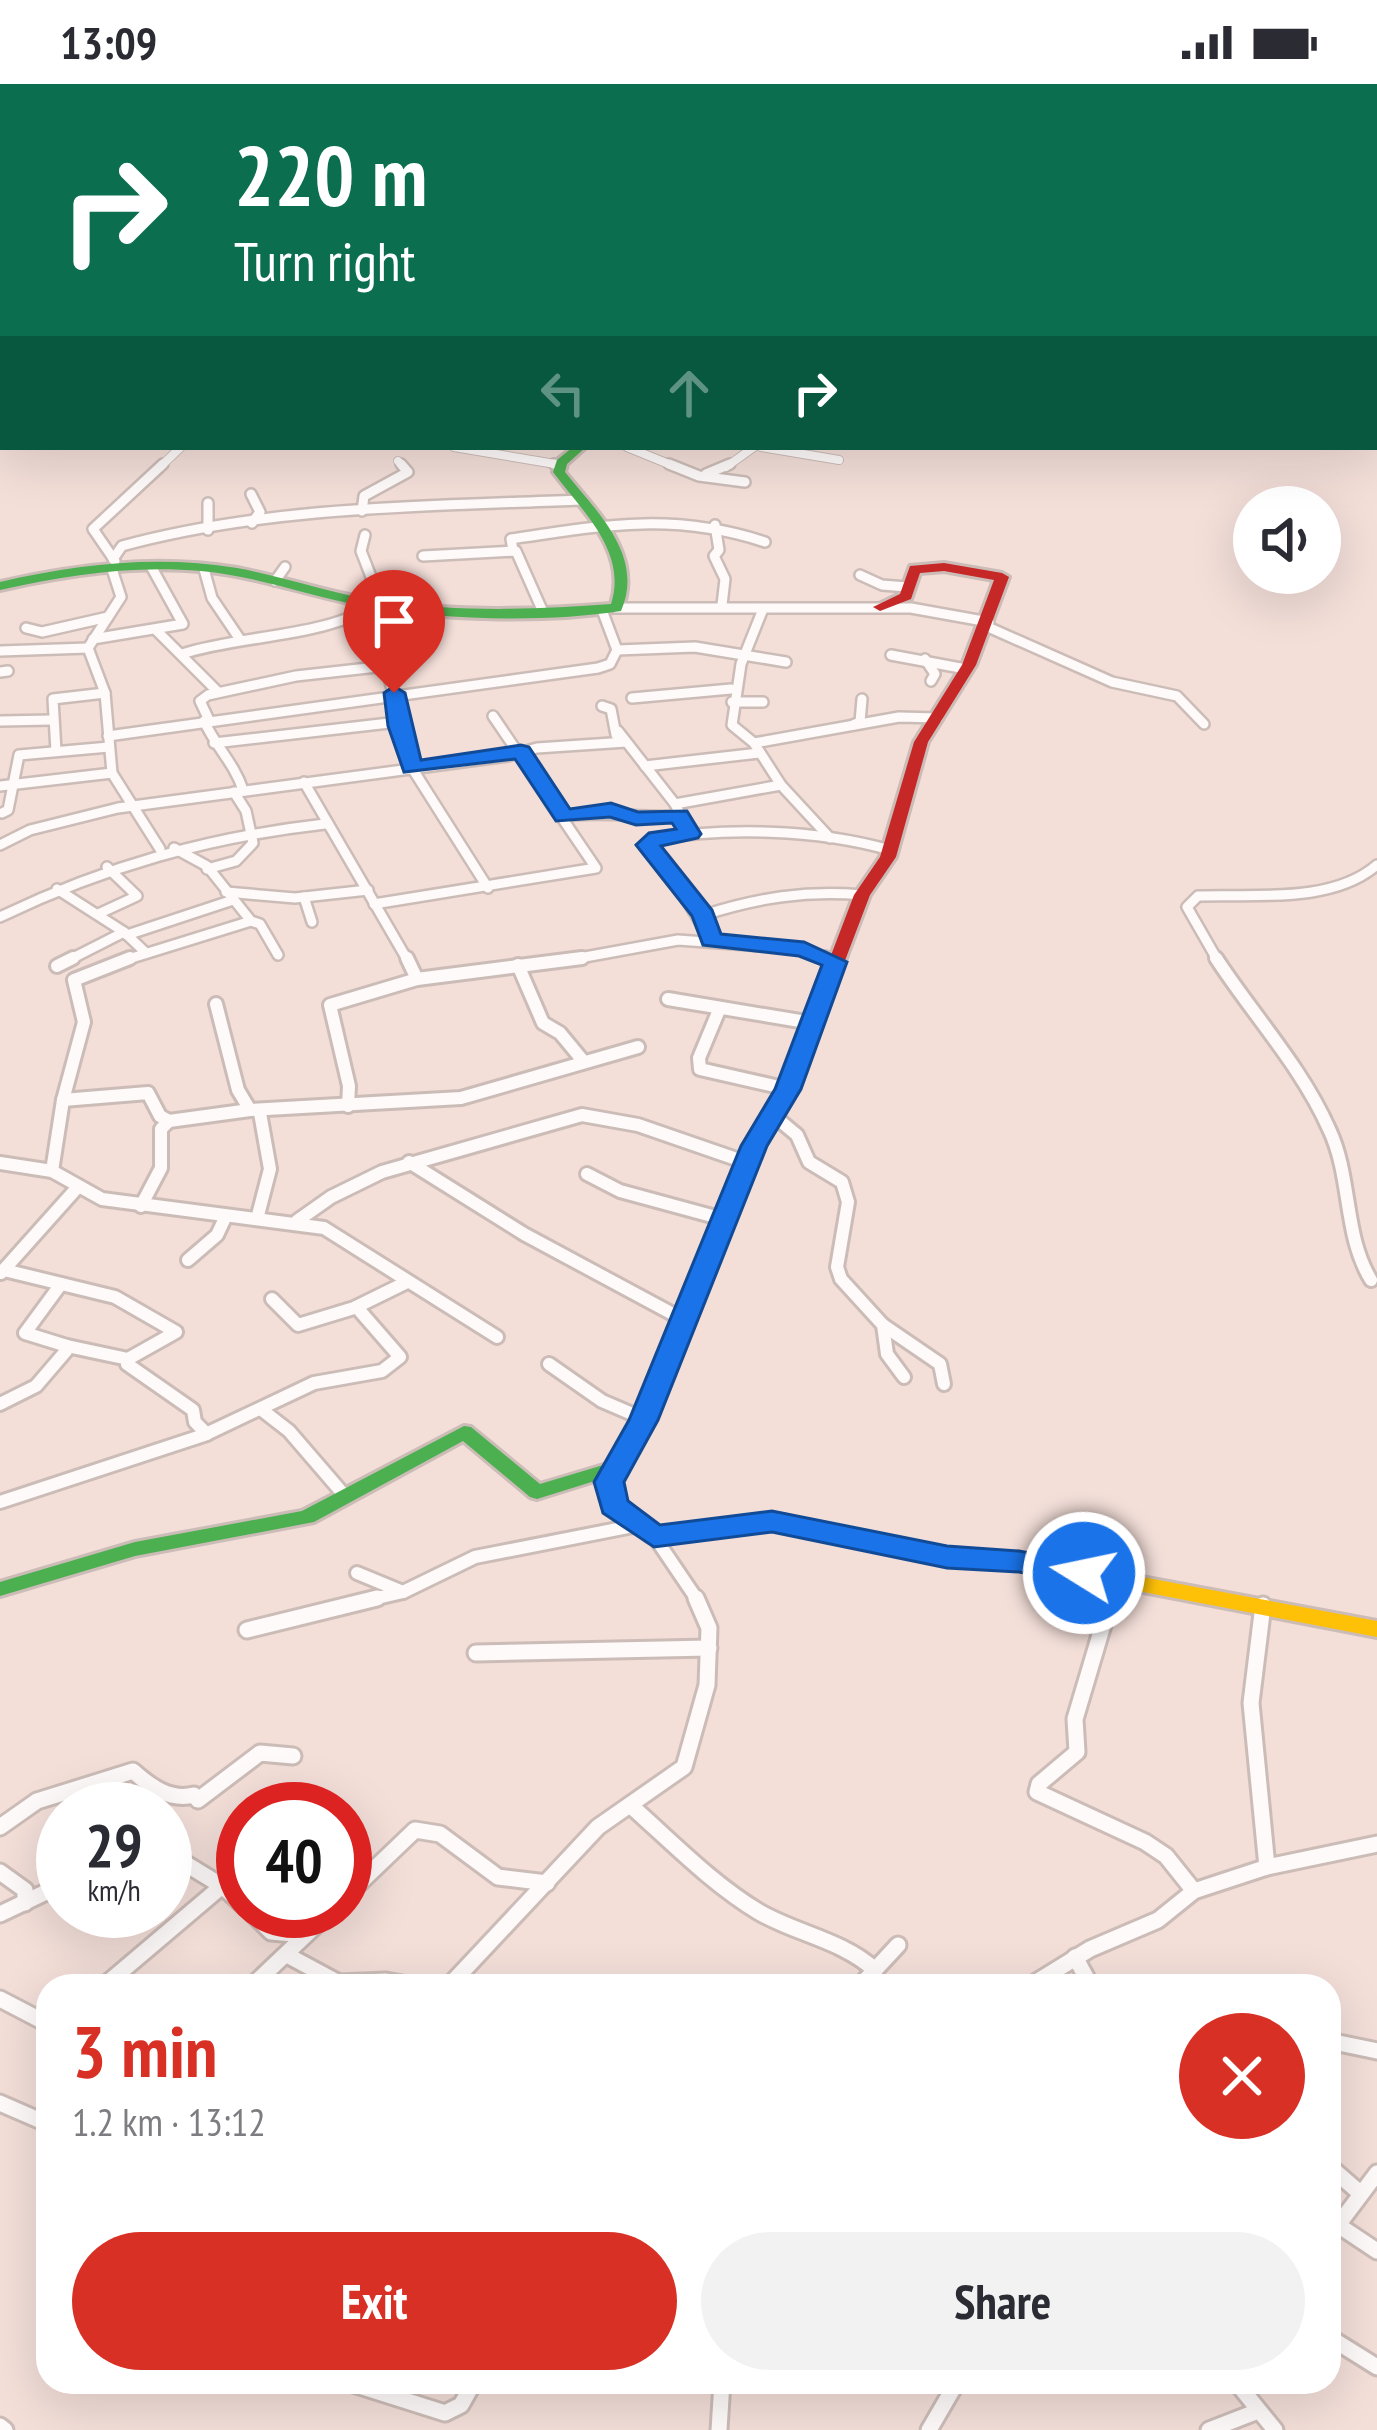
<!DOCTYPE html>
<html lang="en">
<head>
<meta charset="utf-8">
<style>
  :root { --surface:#fff; --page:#f2f2f3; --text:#2b2b33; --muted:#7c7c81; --accent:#d93025 }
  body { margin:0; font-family:"PT Sans Narrow",sans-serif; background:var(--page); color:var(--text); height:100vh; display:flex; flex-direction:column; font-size:45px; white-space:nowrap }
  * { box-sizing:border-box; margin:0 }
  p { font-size:39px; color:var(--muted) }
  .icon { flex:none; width:66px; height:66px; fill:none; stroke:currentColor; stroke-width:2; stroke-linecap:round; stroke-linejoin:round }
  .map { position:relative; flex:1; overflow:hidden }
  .panel { position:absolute; left:36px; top:1890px; width:1305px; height:420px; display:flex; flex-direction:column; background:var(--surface); border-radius:36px; box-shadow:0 12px 48px #0002 }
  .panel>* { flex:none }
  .top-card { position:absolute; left:0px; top:0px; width:1377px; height:366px; box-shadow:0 12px 48px #0002; background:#0b6e4f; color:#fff; overflow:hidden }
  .controls { position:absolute; left:1233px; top:402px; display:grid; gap:24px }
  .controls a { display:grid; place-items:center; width:108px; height:108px; border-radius:50%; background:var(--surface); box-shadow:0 12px 48px #0002; font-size:60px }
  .speed { position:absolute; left:36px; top:1698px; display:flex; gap:24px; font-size:60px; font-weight:700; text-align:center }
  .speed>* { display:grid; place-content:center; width:156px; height:156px; border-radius:50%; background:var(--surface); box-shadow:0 12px 48px #0002; line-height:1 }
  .speed small { font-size:30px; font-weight:400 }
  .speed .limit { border:18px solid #d22; background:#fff; color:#111 }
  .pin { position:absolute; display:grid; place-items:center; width:102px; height:102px; color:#fff; margin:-123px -51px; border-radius:50% 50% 50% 0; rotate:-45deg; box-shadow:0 0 12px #0007 }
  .pin .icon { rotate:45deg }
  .me { position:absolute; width:132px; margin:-66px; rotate:280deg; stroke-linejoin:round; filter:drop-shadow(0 0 9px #0008) }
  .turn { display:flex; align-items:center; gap:42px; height:252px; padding:0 36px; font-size:54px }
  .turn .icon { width:156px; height:156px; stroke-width:2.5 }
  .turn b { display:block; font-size:84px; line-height:102px }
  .lanes { display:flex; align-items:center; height:114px; padding:0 36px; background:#0003; justify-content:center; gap:60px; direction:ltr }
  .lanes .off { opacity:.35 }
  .round { display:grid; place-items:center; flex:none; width:126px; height:126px; border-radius:63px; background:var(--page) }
  .summary { display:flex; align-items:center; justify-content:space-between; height:204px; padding:0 36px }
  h1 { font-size:72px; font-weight:700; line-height:90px; color:var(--accent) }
  .cta { display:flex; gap:24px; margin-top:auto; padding:24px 36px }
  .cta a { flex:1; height:138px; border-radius:72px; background:var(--accent); color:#fff; font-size:48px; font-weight:700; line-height:138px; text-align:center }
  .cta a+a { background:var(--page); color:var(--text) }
  .status { display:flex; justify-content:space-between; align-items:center; height:84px; padding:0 60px; background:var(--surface); direction:ltr }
  .status svg { height:33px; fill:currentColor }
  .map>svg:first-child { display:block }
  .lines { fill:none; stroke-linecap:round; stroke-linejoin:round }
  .taxiway { fill:#e4d6d2; fill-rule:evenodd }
  .street-far3-casing { stroke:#ccbcb7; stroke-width:10 }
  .street-far2-casing { stroke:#ccbcb7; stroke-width:14 }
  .street-far1-casing { stroke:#ccbcb7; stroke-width:18 }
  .street-casing { stroke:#ccbcb7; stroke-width:21 }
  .fast-casing { stroke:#ccbcb7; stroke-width:6 }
  .slow-casing { stroke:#ccbcb7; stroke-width:6 }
  .jam-casing { stroke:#ccbcb7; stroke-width:6 }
  .street-far3 { stroke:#fdfaf9; stroke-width:8 }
  .street-far2 { stroke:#fdfaf9; stroke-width:9 }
  .street-far1 { stroke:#fdfaf9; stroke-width:12 }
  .street { stroke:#fdfaf9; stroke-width:15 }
  .fast { fill:#4caf50; fill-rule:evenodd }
  .slow { fill:#ffc107; fill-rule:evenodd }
  .jam { fill:#c62828; fill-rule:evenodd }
  .route { fill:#1a73e8; stroke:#114b97; stroke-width:3 }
</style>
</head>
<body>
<div class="status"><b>13:09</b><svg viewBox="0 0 49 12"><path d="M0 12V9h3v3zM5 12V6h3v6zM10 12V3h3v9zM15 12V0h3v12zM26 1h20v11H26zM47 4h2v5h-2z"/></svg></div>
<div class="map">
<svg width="1377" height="2346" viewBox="0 0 1377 2346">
  <rect width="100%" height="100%" fill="#f3ded8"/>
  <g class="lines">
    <!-- taxiway -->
    <path class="taxiway" d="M1374,36L1377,37V49L1374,48Z"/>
    <defs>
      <g id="street-far3">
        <path d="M210,0L224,3"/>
        <path d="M405,0L447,3"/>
        <path d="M968,0L994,3"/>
        <path d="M118,1L140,3"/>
        <path d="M78,3L82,0"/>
        <path d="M168,3L175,0"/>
        <path d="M467,3L471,0"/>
        <path d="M520,3L526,0"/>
        <path d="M769,3L773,0"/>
        <path d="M829,3L833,0"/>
        <path d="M0,60L3,56"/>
        <path d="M454,363L561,381"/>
        <path d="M627,363L676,383"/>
        <path d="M761,363L839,376"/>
        <path d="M398,377L403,383"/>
        <path d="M160,383L181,363"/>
        <path d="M726,383L754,363"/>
      </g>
      <g id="street-far2">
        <path d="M554,380L561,381"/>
        <path d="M669,380L699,392L745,398"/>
        <path d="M706,390L730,380"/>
        <path d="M251,410L260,428L252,439"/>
        <path d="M208,419V446"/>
        <path d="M362,427L364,412L408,388L401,380"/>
        <path d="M715,441L719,466L714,472L725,495L722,521"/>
        <path d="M365,451L361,467L382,521"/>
        <path d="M513,466L511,455C602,441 675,428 765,458"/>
        <path d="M423,472L516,467L543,528"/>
        <path d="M113,475L122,462C269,422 430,422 581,416"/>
        <path d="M115,477L93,445L163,380"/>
        <path d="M112,485L121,513L88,564L105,609L112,689L160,765"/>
        <path d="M204,485L212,514L239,554"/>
        <path d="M860,491L882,501L907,503"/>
        <path d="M275,497L285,483"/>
        <path d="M616,524H911L989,538"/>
        <path d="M763,525L741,580L732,641L754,659L781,701L830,754"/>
        <path d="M988,543L1112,598L1177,612L1204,640"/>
        <path d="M26,544L42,548L108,533"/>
        <path d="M157,547L218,608"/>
        <path d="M93,555L183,540L152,484"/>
        <path d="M617,566L695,563L786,578"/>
        <path d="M0,567L88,564"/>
        <path d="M182,570C239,551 330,553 374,520"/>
        <path d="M891,571L966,585"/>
        <path d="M925,575L935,590L931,597"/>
        <path d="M0,588L8,587"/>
        <path d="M632,614L731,605"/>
        <path d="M732,618H763"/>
        <path d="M602,622L611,625L616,651"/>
        <path d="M209,636L200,617L208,611L296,592L386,582L412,684L488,804"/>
        <path d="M0,637L52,636"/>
        <path d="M204,637C216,663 234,679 243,706"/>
        <path d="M853,641L860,638L862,615"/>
        <path d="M618,647L675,720L690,750"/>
        <path d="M108,652L598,584L610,580L617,566L602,526"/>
        <path d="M214,659L398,638"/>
        <path d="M754,659L899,633L938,634"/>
        <path d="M56,667L53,615L105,609"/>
        <path d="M645,682L759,669"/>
        <path d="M304,698L408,877"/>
        <path d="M0,702L112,689"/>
        <path d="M675,720L781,701"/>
        <path d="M2,729L8,726L19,671L109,663"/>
        <path d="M564,732C604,727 639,734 679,732"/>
        <path d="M0,761L30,746L118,724L508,672L537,664L626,658"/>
        <path d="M174,764L207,782L251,837L260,840L278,871"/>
        <path d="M207,785L236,777L253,759L246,727L234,708"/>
        <path d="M57,805L124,848L145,868"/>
        <path d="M226,808L295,814L368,806"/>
        <path d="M304,813L312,838"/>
        <path d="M374,820L596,784L493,632"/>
        <path d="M98,830L137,812L107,783"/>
        <path d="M704,831C757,814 806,806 862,811"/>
        <path d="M0,833C106,782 209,753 325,740"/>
        <path d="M127,851L233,816"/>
        <path d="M711,856L650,756C725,743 816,745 890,766"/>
        <path d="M67,877L124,848"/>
        <path d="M122,877L251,837"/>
        <path d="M563,877L678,856L804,865L833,877"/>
        <path d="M1218,877L1187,823L1198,812C1254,810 1332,820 1377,781"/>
      </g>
      <g id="street-far1">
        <path d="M407,874L417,895"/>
        <path d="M825,874L835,878"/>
        <path d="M1216,874C1253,931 1301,982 1329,1045C1352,1093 1343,1150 1371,1196"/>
        <path d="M518,881L543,939L560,949L584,978"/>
        <path d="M57,882L73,874"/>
        <path d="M668,915L812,939"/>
        <path d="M216,920L238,1006L250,1026"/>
        <path d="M719,926L699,974L700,985L788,1005"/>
        <path d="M63,1016L148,1009L160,1032L169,1037"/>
        <path d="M348,1022L349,1002L330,921L417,895L582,874"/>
        <path d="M773,1031L797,1051L809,1078L842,1098L848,1118L837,1183L841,1195L883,1241L887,1270L904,1293"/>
        <path d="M409,1078L524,1150L684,1236"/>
        <path d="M0,1079L52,1087L102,1115L324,1144L497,1253"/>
        <path d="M52,1087L63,1016L84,938L74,896L130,874"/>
        <path d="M587,1090L620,1107L723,1135"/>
        <path d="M141,1122L161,1084V1045L169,1037L250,1026L461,1014L638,963"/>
        <path d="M257,1135L270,1085L260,1029"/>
        <path d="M297,1137L331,1113L382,1088L582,1031L638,1041L748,1079"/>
        <path d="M188,1176L217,1151L225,1134"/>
        <path d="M4,1186L115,1213L176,1248L128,1275"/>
        <path d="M1,1189L76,1105"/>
        <path d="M272,1215L298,1241L354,1224L407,1198"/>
        <path d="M883,1241L940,1280L944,1300"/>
        <path d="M67,1262L128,1275L127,1280L193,1326L195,1338L207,1350"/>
        <path d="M549,1280L602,1317L644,1335"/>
        <path d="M0,1320L36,1302L66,1267L67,1262L25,1249L61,1200"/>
        <path d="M262,1326L289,1347L345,1412"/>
        <path d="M0,1418L204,1351L314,1299L382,1287L400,1273L360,1227"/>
        <path d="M654,1452L698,1517"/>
        <path d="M357,1489L403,1508"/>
        <path d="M364,1517L403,1508L475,1473L638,1441"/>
        <path d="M1110,1517L1117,1495"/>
      </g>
      <g id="street">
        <path d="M1111,1514L1075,1635L1077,1668L1039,1700L1037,1708L1145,1758L1166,1772L1194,1807"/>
        <path d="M1263,1521L1251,1619L1267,1783"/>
        <path d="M247,1546L377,1514"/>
        <path d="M476,1569L709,1564"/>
        <path d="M630,1721C672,1758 711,1799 759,1828C797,1850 842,1856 875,1886"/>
        <path d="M141,1725L159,1709"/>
        <path d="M0,1743L37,1717L133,1687C151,1703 170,1717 194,1711L198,1716L260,1669L293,1672"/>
        <path d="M165,1767L222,1802L243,1821"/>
        <path d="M0,1788L25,1806V1819"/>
        <path d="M345,1813L415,1746L440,1750L498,1793L547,1799"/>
        <path d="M250,1827L271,1848L305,1851"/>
        <path d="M0,1830L63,1800"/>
        <path d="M287,1871L339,1899L386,1897L413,1902"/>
        <path d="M1075,1873L1091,1902"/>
        <path d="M104,1902L222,1802"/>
        <path d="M252,1902L331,1827"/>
        <path d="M449,1902L598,1743L684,1683L707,1601L709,1544L696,1514"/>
        <path d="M860,1902L898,1861"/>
        <path d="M1030,1902L1090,1865L1158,1836L1194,1807L1267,1783L1377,1760"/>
        <path d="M0,1915L48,1940"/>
        <path d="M1329,1957L1377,1967"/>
        <path d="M0,2019L48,2040"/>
        <path d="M1329,2082L1360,2109"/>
        <path d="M1338,2141L1377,2167"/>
        <path d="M1329,2153L1377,2089"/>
        <path d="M1329,2253L1377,2283"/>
        <path d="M347,2298L445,2329L461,2321L474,2298"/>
        <path d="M1236,2298L1275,2346"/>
        <path d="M0,2342L5,2346"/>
        <path d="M719,2346L722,2298"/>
        <path d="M929,2346L957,2298"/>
        <path d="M1209,2346L1258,2327"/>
      </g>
      <g id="fast">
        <path d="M1033,0H1043L1041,3H1031Z"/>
        <path d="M0,157L3,158V164L0,163Z"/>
        <path d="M573,363H586L567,380L565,388C597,428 645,472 621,527C544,539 439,536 363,522C309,512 257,492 201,487C133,481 66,491 0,506V498C78,480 157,471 237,484C286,493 332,510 381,517C457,528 534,526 611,520C628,468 582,427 553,388L557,376Z"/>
        <path d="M684,1229L693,1235L654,1335L619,1398L620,1412L658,1444L773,1431L948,1466L986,1470L989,1475L986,1480H948L773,1445L654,1459L647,1457L603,1419L600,1414L601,1395L537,1415L530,1413L463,1357L314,1438L135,1472L0,1512V1498L135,1458L302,1427L464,1342L471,1343L540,1400L610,1379L634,1335L675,1235Z"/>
      </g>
      <path id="slow" d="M979,1468L1019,1470L1377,1537V1553L1019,1484L972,1480L969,1475L972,1470Z"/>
      <path id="jam" d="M944,479L1002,489L1009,493L976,581L928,658L896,773L870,811L796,1005L763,1062L693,1235L684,1241L677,1239L675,1235L745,1062L780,1005L854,811L880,773L914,658L962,581L994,496L944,487L920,489L911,515L880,527L873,523L900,510L910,482Z"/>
    </defs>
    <!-- street-far3 casing -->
    <use href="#street-far3" class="street-far3-casing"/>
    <!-- street-far2 casing -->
    <use href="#street-far2" class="street-far2-casing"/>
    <!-- street-far1 casing -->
    <use href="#street-far1" class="street-far1-casing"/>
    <!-- street casing -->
    <use href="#street" class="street-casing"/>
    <!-- fast casing -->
    <use href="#fast" class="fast-casing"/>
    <!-- slow casing -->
    <use href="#slow" class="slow-casing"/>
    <!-- jam casing -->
    <use href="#jam" class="jam-casing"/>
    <!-- street-far3 -->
    <use href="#street-far3" class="street-far3"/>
    <!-- street-far2 -->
    <use href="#street-far2" class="street-far2"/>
    <!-- street-far1 -->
    <use href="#street-far1" class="street-far1"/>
    <!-- street -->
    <use href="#street" class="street"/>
    <!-- fast -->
    <use href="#fast" class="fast"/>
    <!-- slow -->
    <use href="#slow" class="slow"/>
    <!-- jam -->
    <use href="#jam" class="jam"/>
  </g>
  <!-- route -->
  <path class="route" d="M394,602L405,609L421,676L521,661L529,663L570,725L611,719L638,728L687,727L701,750L698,754L661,762L712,826L721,850L804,858L847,878L801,1005L767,1062L658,1336L624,1398L628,1417L660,1441L772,1427L947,1462L1019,1467L1095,1481L1100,1489L1095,1497L1084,1500L1019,1488L947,1484L772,1448L654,1463L603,1429L594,1398L629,1336L741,1062L775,1005L822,881L799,872L703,861L692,832L636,761L649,749L676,745L672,739L636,741L610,733L556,737L515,675L404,688L388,642L384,609Z"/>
</svg>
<div class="controls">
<a><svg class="icon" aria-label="sound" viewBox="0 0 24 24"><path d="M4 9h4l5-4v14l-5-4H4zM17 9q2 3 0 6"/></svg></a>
</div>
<div class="speed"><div>29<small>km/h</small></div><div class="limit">40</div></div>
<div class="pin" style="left:394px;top:609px;background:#d93025"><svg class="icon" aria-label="arrive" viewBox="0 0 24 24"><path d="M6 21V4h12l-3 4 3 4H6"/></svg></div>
<svg class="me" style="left:1084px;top:1489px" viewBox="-20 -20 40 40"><circle r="17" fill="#1a73e8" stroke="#fff" stroke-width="3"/><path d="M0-11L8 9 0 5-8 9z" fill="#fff"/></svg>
<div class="top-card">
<div class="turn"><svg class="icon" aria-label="right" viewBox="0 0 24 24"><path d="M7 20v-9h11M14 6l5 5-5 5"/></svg><div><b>220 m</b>Turn right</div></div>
<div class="lanes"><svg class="icon off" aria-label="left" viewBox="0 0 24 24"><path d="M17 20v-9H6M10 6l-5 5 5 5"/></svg><svg class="icon off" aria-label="ahead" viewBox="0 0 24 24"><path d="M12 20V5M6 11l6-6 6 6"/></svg><svg class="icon" aria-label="right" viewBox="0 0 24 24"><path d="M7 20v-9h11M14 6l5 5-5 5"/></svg></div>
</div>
<section class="panel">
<div class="summary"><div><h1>3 min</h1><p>1.2 km · 13:12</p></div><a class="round" style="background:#d93025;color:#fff"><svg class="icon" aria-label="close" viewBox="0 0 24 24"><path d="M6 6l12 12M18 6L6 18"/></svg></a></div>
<div class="cta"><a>Exit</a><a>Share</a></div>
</section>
</div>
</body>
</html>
